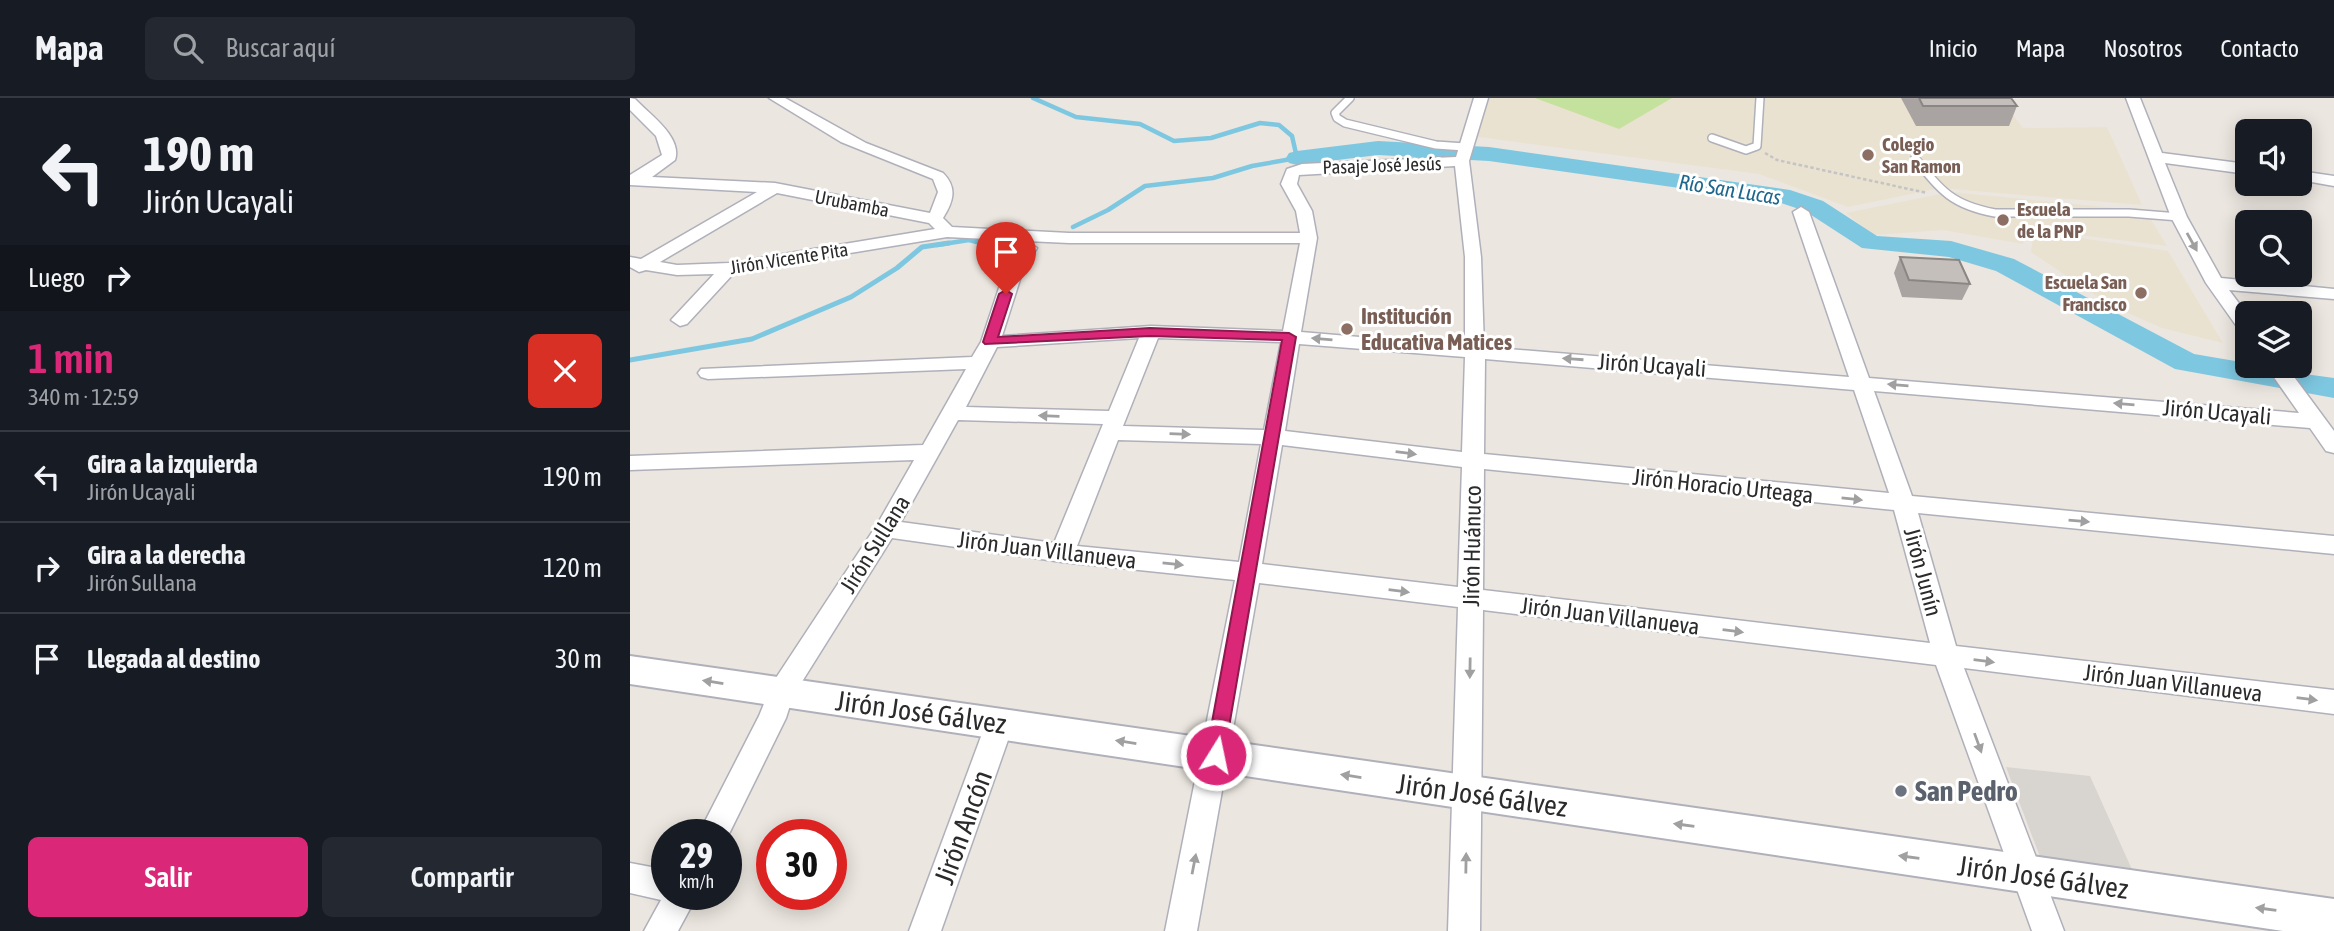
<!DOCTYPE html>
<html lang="es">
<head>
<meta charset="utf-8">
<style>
  :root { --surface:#171b24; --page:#242831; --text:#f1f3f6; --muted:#9ea1a6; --line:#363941; --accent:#db2777 }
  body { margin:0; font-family:"Asap Condensed",sans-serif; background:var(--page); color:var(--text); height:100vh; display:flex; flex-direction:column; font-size:26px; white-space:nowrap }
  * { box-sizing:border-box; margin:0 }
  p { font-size:23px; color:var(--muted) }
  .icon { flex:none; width:38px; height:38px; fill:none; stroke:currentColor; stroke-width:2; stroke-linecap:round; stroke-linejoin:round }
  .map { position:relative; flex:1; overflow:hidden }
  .drawer { display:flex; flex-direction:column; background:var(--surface); width:630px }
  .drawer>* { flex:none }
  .guide { background:#171b24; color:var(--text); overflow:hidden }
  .controls { position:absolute; left:1605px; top:21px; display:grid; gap:14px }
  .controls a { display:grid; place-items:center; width:77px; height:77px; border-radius:10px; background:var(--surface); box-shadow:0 4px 18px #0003; font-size:35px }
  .speed { position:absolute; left:21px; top:721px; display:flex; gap:14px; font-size:35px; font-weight:700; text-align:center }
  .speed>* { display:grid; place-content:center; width:91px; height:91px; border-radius:50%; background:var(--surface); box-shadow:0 4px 18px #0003; line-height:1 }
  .speed small { font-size:18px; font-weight:400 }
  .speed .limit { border:10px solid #d22; background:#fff; color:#111 }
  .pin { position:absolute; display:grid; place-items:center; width:60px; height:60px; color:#fff; margin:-72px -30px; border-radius:50% 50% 50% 0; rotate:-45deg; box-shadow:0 0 7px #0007 }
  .pin .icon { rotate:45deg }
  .me { position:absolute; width:77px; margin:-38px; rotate:10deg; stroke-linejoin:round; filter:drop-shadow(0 0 5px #0008) }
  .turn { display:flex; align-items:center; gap:24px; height:147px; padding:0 28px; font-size:32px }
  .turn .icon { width:91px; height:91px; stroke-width:2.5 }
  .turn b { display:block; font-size:49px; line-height:60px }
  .then { display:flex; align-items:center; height:66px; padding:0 28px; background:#0003; gap:14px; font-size:26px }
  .round { display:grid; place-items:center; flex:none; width:74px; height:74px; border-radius:10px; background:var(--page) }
  .headline { display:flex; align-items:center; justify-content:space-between; height:119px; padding:0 28px }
  h1 { font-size:42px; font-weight:600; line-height:52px; color:var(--accent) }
  .cta { display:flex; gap:14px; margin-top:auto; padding:14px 28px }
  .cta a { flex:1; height:80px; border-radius:10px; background:var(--accent); color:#fff; font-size:28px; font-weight:600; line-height:80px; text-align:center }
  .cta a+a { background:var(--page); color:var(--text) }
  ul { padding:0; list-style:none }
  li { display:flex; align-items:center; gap:21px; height:91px; padding:0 28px; border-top:2px solid var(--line) }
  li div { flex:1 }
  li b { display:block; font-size:26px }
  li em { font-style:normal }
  header { display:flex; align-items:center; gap:42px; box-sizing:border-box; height:98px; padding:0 35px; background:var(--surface); border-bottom:2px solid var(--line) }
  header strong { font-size:33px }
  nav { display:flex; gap:38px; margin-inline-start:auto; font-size:24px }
  .search { width:490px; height:63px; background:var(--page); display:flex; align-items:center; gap:18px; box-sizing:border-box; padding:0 24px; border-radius:10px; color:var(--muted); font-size:26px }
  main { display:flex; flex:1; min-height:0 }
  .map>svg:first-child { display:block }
  .education { fill:#eae2d0 }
  .pitch { fill:#c5e19e }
  .plaza { fill:#d8d5d1 }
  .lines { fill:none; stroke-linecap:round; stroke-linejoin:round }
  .stream-far1 { stroke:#7ec7e1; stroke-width:4.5 }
  .stream { stroke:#7ec7e1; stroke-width:5 }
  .river { fill:#7ec7e1; fill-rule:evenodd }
  .service-casing { stroke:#afb0ba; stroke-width:10 }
  .minor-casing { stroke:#afb0ba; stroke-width:3 }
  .tertiary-casing { stroke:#afb0ba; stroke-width:4 }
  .path { stroke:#c4c4c4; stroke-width:2.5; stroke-dasharray:3.5 2.5; stroke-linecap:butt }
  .service { stroke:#fff; stroke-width:7 }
  .minor { fill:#fff; fill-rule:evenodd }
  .tertiary { fill:#fff; fill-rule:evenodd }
  .wall { fill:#a9a4a1 }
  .building { fill:#c4bfbb; stroke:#898683; stroke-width:2 }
  .oneway { fill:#a0a0a0 }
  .route { fill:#db2777; stroke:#8e194d; stroke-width:2 }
  .education-dot { fill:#8d6e63; stroke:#fff; stroke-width:2.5 }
  .worship-dot { fill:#6b7280; stroke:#fff; stroke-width:2.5 }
  .labels { text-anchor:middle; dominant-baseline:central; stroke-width:6; stroke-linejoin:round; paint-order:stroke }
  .far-education-label { font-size:19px; font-weight:bold; fill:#785e54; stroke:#fff; text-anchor:start }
  .far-street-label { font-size:19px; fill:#2b2b2b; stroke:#fff }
  .far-water-label { font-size:21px; font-style:italic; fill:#1d668d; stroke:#fff }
  .education-label { font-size:23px; font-weight:bold; fill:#785e54; stroke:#fff; text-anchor:start }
  .street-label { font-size:23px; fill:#2b2b2b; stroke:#fff }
  .near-street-label { font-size:28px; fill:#2b2b2b; stroke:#fff }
  .near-worship-label { font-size:28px; font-weight:bold; fill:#5b616d; stroke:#fff; text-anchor:start }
</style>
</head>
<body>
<header>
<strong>Mapa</strong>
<div class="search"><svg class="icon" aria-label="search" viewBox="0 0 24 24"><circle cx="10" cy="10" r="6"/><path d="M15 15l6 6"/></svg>Buscar aquí</div>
<nav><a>Inicio</a><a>Mapa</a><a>Nosotros</a><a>Contacto</a></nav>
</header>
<main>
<section class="drawer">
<div class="guide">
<div class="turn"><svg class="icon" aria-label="left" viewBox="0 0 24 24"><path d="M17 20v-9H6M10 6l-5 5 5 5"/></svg><div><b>190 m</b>Jirón Ucayali</div></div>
<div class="then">Luego<svg class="icon" aria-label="right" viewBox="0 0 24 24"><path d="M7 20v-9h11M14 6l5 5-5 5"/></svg></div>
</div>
<div class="headline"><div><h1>1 min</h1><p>340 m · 12:59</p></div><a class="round" style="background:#d93025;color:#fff"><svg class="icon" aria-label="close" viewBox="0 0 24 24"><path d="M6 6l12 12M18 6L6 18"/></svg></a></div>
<ul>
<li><svg class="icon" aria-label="left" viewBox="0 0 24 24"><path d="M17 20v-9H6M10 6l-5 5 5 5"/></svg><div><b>Gira a la izquierda</b><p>Jirón Ucayali</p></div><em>190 m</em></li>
<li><svg class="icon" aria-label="right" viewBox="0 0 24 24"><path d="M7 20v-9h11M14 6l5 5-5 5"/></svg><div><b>Gira a la derecha</b><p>Jirón Sullana</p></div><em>120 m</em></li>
<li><svg class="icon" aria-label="arrive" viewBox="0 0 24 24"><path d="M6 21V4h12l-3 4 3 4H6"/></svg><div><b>Llegada al destino</b></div><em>30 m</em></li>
</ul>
<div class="cta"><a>Salir</a><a>Compartir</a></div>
</section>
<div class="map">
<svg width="1704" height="833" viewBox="0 0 1704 833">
  <rect width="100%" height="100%" fill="#ebe6df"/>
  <!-- education -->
  <g class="education">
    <path d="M859,0H1370L1393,30L1477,29L1512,107L1310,90L1218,109L1129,76L842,38Z"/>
    <path d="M1321,94L1516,113L1537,148L1395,130L1393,146L1313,132L1243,137L1216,115Z"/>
    <path d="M1404,133L1538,153L1593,245L1532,230L1480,207L1401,154Z"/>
  </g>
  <!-- pitch -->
  <path class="pitch" d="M905,0H1042L989,31Z"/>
  <!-- plaza -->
  <path class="plaza" d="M1376,669L1460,678L1504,776L1413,767Z"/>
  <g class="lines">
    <!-- stream-far1 -->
    <g class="stream-far1">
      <path d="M403,0L446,19L510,26L544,43L581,40L630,25L649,27L662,38L667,60L622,68L583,80L515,88L478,112L443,129"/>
      <path d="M307,147L339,142L359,147"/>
    </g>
    <!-- stream -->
    <g class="stream">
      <path d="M352,145L360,147"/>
      <path d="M0,262L122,241L221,199L267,170L292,149L319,145"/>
    </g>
    <!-- river -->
    <path class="river" d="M748,43L859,49L1160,92L1193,103L1247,138L1321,143L1384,161L1564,256L1617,265V268L1704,280V300L1545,271L1366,173L1319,159L1232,150L1175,113L1148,104L859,63L748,57L667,67L659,65L656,60L659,55L667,53Z"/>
    <defs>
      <g id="service">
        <path d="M720,0L705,15L707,20L715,25L806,47L835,49"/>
        <path d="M1082,40L1116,52L1127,48L1130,0"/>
        <path d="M1285,60C1311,93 1322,107 1365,115H1499L1549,119"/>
      </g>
      <g id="minor">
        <path d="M0,0L5,1C19,16 53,39 45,62L22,79L145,85L300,115L308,94L303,81L211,44L139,0H155L236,45L313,75C328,90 323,104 313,120L322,129L439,135H670L666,113L651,86L657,71L672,66L826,59L844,0H858L839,63L851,159L854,249L1219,279L1163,114L1171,109L1179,114L1239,280L1669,315L1636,268H1656L1704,333V355L1696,353L1680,330L1244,293L1282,398L1704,438V456L1288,415L1326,548L1704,592V616L1334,570L1434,833H1402L1306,567L853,512L850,833H818L828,509L629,485L567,833H535L605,482L432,464L262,440L163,598L156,620L96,742V737H68L129,618L142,586L248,425L284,362L0,372V358L293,347L336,271L78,281L71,279L68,275L71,271L342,259L351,244L375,172L393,146L399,145L407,150L393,172L372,238L521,228L653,233L670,145H439L317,139L105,174L57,226L50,228L41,222L84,176L47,177L16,172L9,174L0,169V159L11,161L127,94L0,87V77L32,57L26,38L0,12ZM825,68L835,159V248L671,234L687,140L682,113L667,86L669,77ZM147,95L299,125L305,131L99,165L47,167L30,164ZM509,240L479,313L336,309L367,249ZM528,240L651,244L634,332L493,328ZM669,246L835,259L832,354L655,333ZM855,261L1224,292L1259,395L854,356ZM328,322L473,326L424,445L271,424ZM488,342L631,346L609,464L447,448ZM652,347L832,369L828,489L632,466ZM854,371L1264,412L1300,545L853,492Z"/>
        <path d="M1496,0H1510L1532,55L1617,66V76L1535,65L1557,119L1591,180L1704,191V201L1599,192L1617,216V235L1610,233L1576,185L1541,119Z"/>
        <path d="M1670,73L1704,78V88L1670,82Z"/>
        <path d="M370,613L380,616L384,625L311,833H279L356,625L360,616Z"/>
        <path d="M0,765L37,772V796H68L48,833H14L31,802L0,795Z"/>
      </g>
      <path id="tertiary" d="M0,558L1704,801V833H1653L0,586Z"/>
    </defs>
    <!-- service casing -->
    <use href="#service" class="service-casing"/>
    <!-- minor casing -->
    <use href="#minor" class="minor-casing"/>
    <!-- tertiary casing -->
    <use href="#tertiary" class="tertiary-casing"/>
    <!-- path -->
    <path class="path" d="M1135,55L1147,62L1297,95"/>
    <!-- service -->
    <use href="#service" class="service"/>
    <!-- minor -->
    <use href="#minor" class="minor"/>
    <!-- tertiary -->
    <use href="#tertiary" class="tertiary"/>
  </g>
  <!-- wall -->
  <g class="wall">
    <path d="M1271,0H1381L1387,8L1379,28H1286Z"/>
    <path d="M1270,159L1340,186L1332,202L1272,199L1264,175Z"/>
  </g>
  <!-- building -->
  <g class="building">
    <path d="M1289,0H1381L1387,8H1293Z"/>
    <path d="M1270,159L1329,162L1340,186L1279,182Z"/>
  </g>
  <!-- one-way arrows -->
  <defs><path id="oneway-solid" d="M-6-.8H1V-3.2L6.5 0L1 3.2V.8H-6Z" transform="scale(1.75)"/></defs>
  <g class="oneway">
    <use href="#oneway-solid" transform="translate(1562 144) rotate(61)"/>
    <use href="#oneway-solid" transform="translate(692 241) rotate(-175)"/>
    <use href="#oneway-solid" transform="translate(943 261) rotate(-176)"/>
    <use href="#oneway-solid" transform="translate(1268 287) rotate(-175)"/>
    <use href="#oneway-solid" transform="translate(1494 306) rotate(-175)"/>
    <use href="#oneway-solid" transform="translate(419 318) rotate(-178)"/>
    <use href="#oneway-solid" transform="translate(550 336) rotate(2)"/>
    <use href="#oneway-solid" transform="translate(776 355) rotate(7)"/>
    <use href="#oneway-solid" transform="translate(1222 401) rotate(6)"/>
    <use href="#oneway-solid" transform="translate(1449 423) rotate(5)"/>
    <use href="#oneway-solid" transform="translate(543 466) rotate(6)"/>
    <use href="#oneway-solid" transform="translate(769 493) rotate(7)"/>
    <use href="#oneway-solid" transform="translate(1103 533) rotate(7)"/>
    <use href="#oneway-solid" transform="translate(1354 563) rotate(7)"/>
    <use href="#oneway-solid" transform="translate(840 570) rotate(91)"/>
    <use href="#oneway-solid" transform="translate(83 584) rotate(-171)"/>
    <use href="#oneway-solid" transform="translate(1677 601) rotate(7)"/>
    <use href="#oneway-solid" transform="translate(496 644) rotate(-171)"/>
    <use href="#oneway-solid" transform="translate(1348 645) rotate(70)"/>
    <use href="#oneway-solid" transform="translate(721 678) rotate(-171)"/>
    <use href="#oneway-solid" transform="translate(1054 727) rotate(-172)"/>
    <use href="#oneway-solid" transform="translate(1279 759) rotate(-172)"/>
    <use href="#oneway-solid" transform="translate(836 765) rotate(-89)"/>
    <use href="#oneway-solid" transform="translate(564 766) rotate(-79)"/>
    <use href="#oneway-solid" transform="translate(1636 811) rotate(-172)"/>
  </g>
  <!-- route -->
  <path class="route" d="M376,192L382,196L368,239L520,230L659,235L666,239L593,664L586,666L579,664L576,657L652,242L520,238L355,246L353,244L369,196Z"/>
  <!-- markers -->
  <g class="education-dot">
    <circle cx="1238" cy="57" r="7"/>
    <circle cx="1373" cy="122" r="7"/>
    <circle cx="1511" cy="195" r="7"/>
    <circle cx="717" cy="231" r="7"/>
  </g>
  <circle class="worship-dot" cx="1271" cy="693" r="7"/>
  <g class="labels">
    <!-- far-education labels -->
    <g class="far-education-label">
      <text x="1252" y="46">Colegio<tspan x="1252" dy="22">San Ramon</tspan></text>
      <text x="1387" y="111">Escuela<tspan x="1387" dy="22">de la PNP</tspan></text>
      <text x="1497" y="184" text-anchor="end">Escuela San<tspan x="1497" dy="22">Francisco</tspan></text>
    </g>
    <!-- far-street labels -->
    <g class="far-street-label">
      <text transform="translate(752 67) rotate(-2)">Pasaje José Jesús</text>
      <text transform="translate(222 105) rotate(11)">Urubamba</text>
      <text transform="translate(159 160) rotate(-9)">Jirón Vicente Pita</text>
    </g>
    <!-- far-water labels -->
    <g class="far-water-label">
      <text transform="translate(1100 91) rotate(9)">Río San Lucas</text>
    </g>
    <!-- education labels -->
    <g class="education-label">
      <text x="731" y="218">Institución<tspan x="731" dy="26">Educativa Matices</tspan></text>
    </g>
    <!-- street labels -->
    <g class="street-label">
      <text transform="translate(1022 267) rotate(4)">Jirón Ucayali</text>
      <text transform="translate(1587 314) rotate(5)">Jirón Ucayali</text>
      <text transform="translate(1093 388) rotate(6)">Jirón Horacio Urteaga</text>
      <text transform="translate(245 446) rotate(-58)">Jirón Sullana</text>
      <text transform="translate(842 448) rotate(-89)">Jirón Huánuco</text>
      <text transform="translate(417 452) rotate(7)">Jirón Juan Villanueva</text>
      <text transform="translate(1293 474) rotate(75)">Jirón Junín</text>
      <text transform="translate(980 518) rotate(7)">Jirón Juan Villanueva</text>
      <text transform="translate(1543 585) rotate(7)">Jirón Juan Villanueva</text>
    </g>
    <!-- near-street labels -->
    <g class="near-street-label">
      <text transform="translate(291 614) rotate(8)">Jirón José Gálvez</text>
      <text transform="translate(852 697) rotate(8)">Jirón José Gálvez</text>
      <text transform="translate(333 729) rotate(-70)">Jirón Ancón</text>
      <text transform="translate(1413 779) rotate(8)">Jirón José Gálvez</text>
    </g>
    <!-- near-worship labels -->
    <g class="near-worship-label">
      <text x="1285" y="693">San Pedro</text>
    </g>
  </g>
</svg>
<div class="controls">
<a><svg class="icon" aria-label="sound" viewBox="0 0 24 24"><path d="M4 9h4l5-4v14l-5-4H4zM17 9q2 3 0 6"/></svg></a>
<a><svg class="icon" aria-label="search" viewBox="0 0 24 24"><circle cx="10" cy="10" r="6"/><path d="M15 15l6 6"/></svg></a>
<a><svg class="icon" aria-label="layers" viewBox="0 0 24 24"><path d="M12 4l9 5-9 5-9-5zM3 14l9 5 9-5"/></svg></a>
</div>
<div class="speed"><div>29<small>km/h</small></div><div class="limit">30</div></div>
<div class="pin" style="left:376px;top:196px;background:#d93025"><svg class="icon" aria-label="arrive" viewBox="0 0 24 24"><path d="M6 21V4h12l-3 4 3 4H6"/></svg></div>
<svg class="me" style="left:586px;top:657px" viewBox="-20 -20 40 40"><circle r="17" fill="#db2777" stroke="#fff" stroke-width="3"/><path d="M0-11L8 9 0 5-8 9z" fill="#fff"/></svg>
</div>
</main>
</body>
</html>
